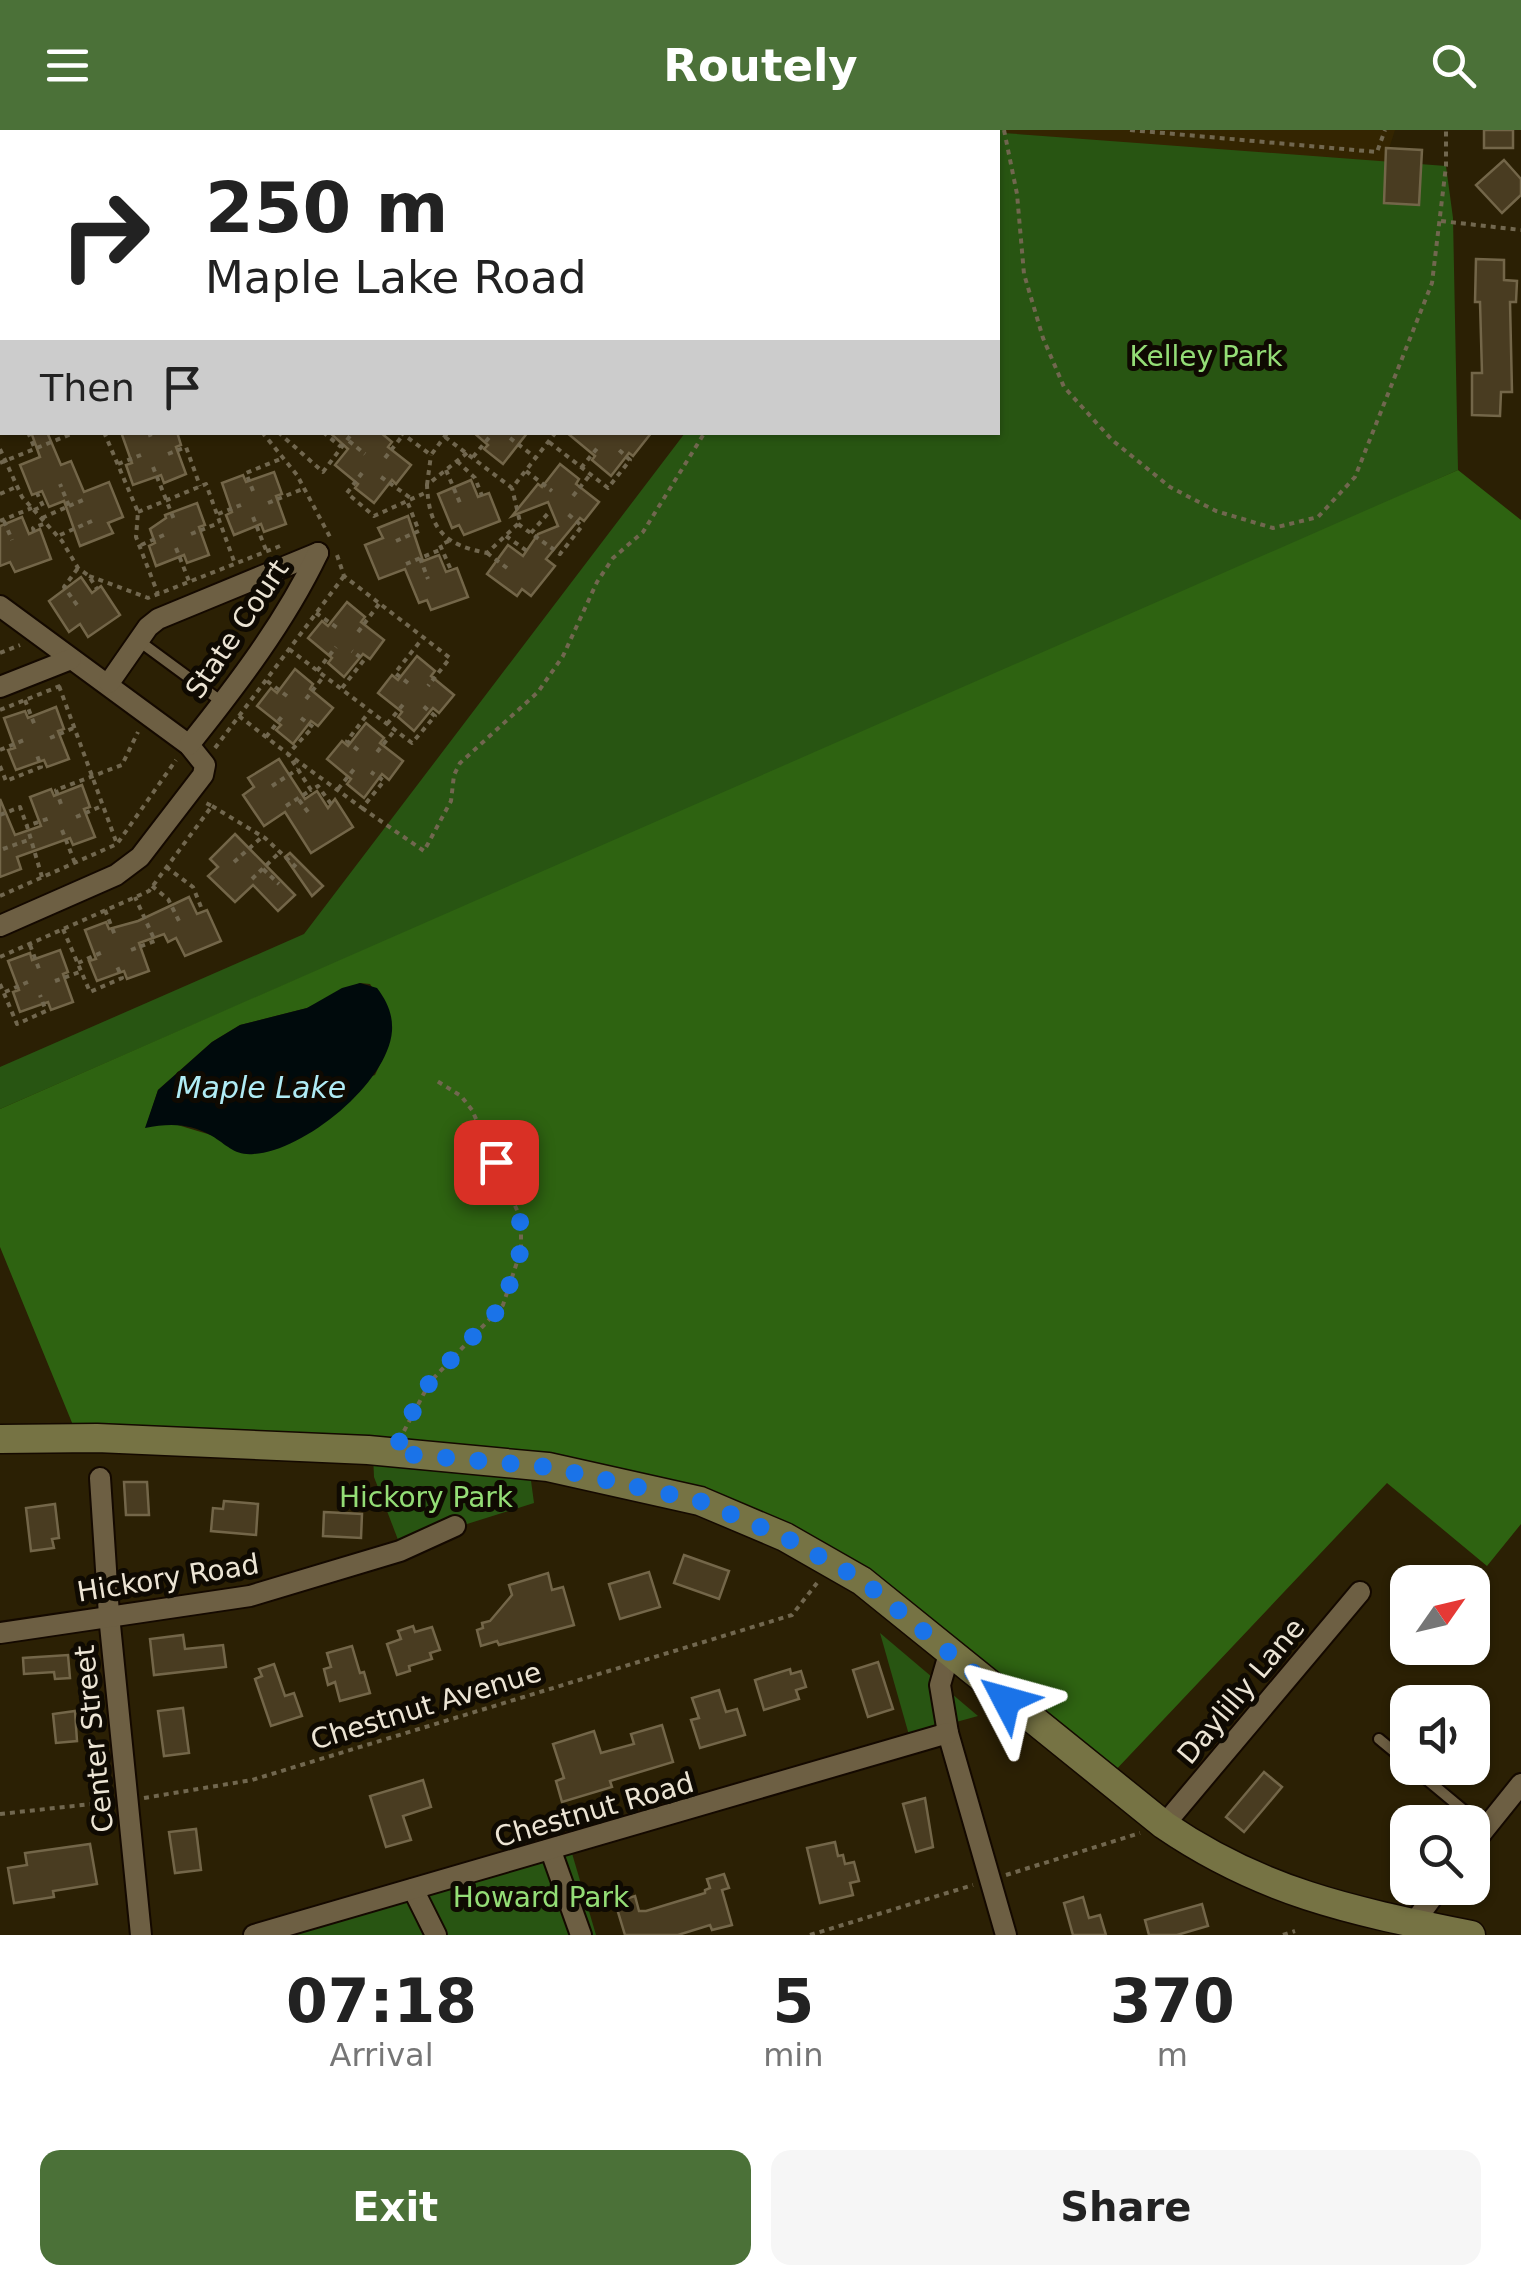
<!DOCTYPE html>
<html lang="en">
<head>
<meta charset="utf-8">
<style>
  :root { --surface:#fff; --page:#f6f6f6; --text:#222; --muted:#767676; --accent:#4b7138 }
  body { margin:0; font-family:"DejaVu Sans",sans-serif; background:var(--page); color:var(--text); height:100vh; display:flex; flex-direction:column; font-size:38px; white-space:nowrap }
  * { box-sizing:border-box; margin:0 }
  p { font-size:32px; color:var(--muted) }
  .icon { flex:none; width:55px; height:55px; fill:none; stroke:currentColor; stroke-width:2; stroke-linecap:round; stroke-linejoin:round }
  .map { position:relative; height:1805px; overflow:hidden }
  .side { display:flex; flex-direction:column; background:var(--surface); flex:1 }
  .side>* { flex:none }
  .top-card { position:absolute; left:0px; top:0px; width:1000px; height:305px; box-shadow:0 2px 8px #0004; background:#fff; color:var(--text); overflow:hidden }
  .needle { width:65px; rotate:56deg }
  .fabs { position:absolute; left:1390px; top:1435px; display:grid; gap:20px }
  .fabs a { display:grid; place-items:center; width:100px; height:100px; border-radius:20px; background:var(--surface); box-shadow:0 2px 8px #0004; font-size:50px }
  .pin { position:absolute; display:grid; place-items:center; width:85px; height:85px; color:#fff; margin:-42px; border-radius:20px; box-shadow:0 5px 15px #0006 }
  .me { position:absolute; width:110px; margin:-55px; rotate:309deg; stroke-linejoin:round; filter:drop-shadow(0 0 8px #0008) }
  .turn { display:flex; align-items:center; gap:35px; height:210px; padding:0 40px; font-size:45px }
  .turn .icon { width:130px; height:130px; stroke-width:2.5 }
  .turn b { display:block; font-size:70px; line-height:85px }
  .then { display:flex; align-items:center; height:95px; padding:0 40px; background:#0003; gap:20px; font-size:38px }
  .eta { display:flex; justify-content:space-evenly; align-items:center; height:170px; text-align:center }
  .eta b { font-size:60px; font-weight:600; line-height:70px }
  .button { display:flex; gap:20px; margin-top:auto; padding:20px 40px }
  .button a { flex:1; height:115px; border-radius:20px; background:var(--accent); color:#fff; font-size:40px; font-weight:600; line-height:115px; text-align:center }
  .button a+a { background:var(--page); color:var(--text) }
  header { display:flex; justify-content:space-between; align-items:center; height:130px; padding:0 40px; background:var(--accent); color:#fff; font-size:45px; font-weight:600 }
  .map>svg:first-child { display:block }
  .built { fill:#342501 }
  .green { fill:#285512 }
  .forest { fill:#2e6311; fill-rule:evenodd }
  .water { fill:#000a0c }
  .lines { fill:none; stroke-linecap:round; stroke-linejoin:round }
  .stream { stroke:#000a0c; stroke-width:5 }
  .building { fill:#493c21; stroke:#736649; stroke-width:2.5 }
  .lane-casing { stroke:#140900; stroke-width:14 }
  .street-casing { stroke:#140900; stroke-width:24 }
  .secondary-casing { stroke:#140900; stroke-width:31 }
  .path { stroke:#71674f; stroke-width:4; stroke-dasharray:5 5; stroke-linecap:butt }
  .lane { stroke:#6d5f43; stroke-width:10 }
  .street { stroke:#6d5f43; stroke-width:20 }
  .secondary { stroke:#767344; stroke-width:28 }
  .route { stroke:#1a73e8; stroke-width:18; stroke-dasharray:0 32.4 }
  .labels { text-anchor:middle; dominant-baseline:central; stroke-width:10; stroke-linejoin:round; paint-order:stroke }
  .park-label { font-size:28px; fill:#94dd76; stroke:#0f0a02 }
  .street-label { font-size:28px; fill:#ece4d4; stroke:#0f0a02 }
  .water-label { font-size:30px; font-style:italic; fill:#b0ecf5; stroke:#0f0a02 }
</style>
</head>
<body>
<header><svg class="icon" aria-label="menu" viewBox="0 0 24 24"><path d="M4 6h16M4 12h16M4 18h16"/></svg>Routely<svg class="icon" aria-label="search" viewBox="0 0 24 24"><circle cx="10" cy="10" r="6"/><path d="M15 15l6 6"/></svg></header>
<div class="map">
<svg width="1521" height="1805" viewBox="0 0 1521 1805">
  <rect width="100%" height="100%" fill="#2b2004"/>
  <!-- built -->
  <path class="built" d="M1004,0H1395L1384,34L1003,3Z"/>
  <!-- green -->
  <g class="green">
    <path d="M795,0H1004V3L1446,36L1453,88L1458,340L1207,453L0,979V937L304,804L685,303L998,302V2Z"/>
    <path d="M373,1324L529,1336L534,1373L400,1415L374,1347Z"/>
    <path d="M880,1503L978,1586L909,1605Z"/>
    <path d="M571,1720L596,1805H279Z"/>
  </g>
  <!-- forest -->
  <path class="forest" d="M1458,340L1521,390V1394L1487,1436L1387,1353L1111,1645L988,1537L685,1358L584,1330L496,1319L75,1300L0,1117V979ZM360,853L370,854C397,894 396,901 375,945L211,1005L171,993L146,997L158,960L212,912L240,895L307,878Z"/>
  <!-- water -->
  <path class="water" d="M360,853L377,858C387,871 393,884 392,901C388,953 304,1021 254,1024C235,1026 227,1015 212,1006C190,993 169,993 145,998L158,960L212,912L240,895L307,878L342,858Z"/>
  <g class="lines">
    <!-- stream -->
    <path class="stream" d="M914,0V2"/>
  </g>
  <!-- building -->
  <g class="building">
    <rect x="1484" y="0" width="29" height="18"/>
    <path d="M1386,18L1422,20L1419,75L1384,73Z"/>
    <path d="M1504,30L1521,49V65L1502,83L1476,55Z"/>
    <path d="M1476,129L1504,130V150L1517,151L1516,172H1510L1512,262H1501L1500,286L1472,285V243H1482L1480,172H1475Z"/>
    <path d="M31,302H47L61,335L71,331L84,362L109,352L123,387L108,393L113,403L80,416L64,371L49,377L42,361L32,365L20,335L40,327Z"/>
    <path d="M121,302H177L181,315L176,317L186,344L164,353L161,345L133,355L126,335L132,333Z"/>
    <path d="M329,302H380L392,312L388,317L411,335L396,354L392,350L374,373L355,358L358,354L335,335L348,319Z"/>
    <path d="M473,302H528L503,334L484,319L488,315Z"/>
    <path d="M566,302H652L633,326L629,323L611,346L592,330L595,326Z"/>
    <path d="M560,334L579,349L576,354L599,372L584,391L580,388L546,429L555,436L531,466L522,459L517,466L487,444L508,415L523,426L538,404L558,396L548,372L512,386L538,354L542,357Z"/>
    <path d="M274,342L282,364L276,366L286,394L264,402L261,394L234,405L226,385L232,382L222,353L243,345L246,352Z"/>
    <path d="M471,350L478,367L489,363L500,391L464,405L459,395L452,398L438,364Z"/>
    <path d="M197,373L205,395L199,397L209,425L187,433L184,425L156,436L149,416L155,413L150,399L166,388L165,385Z"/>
    <path d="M408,386L423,431L439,425L446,442L457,438L468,467L431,480L427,470L419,473L405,439L379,449L365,415L383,408L378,398Z"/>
    <path d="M22,387L29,404L40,399L51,429L15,442L10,432L0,436V396Z"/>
    <path d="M81,447L92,463L101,456L120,485L88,507L80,494L69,502L49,471Z"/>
    <path d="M347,472L365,487L361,492L384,510L370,529L363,524L344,547L328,533L332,528L308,508L322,491L328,496Z"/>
    <path d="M417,526L435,541L431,546L454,565L439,583L433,578L414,601L398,587L402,582L378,563L392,545L398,550Z"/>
    <path d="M295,539L313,554L310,559L333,578L318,596L311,591L293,614L276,600L281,595L257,576L271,558L277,563Z"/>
    <path d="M56,577L64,599L58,601L69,629L47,637L44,630L16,640L8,620L15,618L4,588L25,581L28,588Z"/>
    <path d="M366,593L384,608L380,613L403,631L389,650L382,644L364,668L347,654L351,649L327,629L342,611L348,616Z"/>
    <path d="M279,629L305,669L317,661L328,678L335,669L353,697L311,723L285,682L264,696L243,665L254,657L248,648Z"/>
    <path d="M82,655L90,677L84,679L95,707L73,715L70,708L17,727L21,739L0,747V669L15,705L41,696L30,667L51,659L54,666Z"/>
    <path d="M235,704L295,765L278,781L253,755L235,772L208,746L218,737L210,729Z"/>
    <path d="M290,723L323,756L312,766L285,727Z"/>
    <path d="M189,767L197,784L207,780L221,811L185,826L176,808L168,812L164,804L139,813L149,841L127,849L124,841L97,851L89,831L96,829L85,800L106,792L109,799L138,791Z"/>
    <path d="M60,820L68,842L63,844L73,872L51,880L48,872L20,882L13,862L19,860L8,831L30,823L32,830Z"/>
    <path d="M124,1352H147L149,1385H126Z"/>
    <path d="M224,1371L258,1374L256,1405L211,1401L213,1378L223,1379Z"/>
    <path d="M55,1374L59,1408L52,1409L54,1418L31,1421L26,1378Z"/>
    <path d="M324,1382L362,1384L361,1408L323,1406Z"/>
    <path d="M684,1425L729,1441L719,1469L674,1453Z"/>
    <path d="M649,1442L660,1477L620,1489L609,1454Z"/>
    <path d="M548,1443L552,1460L563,1457L574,1495L499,1515L497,1511L481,1516L477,1500L483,1498L482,1493L490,1491L512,1465L509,1455Z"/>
    <path d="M413,1496L415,1502L432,1497L440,1520L430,1523L432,1529L409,1536L410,1541L397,1545L387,1514L401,1509L398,1501Z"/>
    <path d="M183,1505L185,1519L223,1515L226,1537L154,1545L150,1509Z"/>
    <path d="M352,1516L360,1543L364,1542L370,1563L340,1571L335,1552L328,1555L324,1539L331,1537L327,1523Z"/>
    <path d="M68,1525L70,1548L55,1549L54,1542L24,1544L23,1528Z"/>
    <path d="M878,1532L893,1579L868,1587L853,1540Z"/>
    <path d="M274,1534L285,1566L294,1563L302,1586L271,1596L255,1549L262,1546L259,1539Z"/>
    <path d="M790,1539L791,1544L801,1541L806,1557L796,1560L799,1569L764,1580L755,1550Z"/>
    <path d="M719,1560L726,1582L737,1579L745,1605L700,1618L691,1590L699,1588L692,1568Z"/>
    <path d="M183,1578L189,1623L164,1626L158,1581Z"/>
    <path d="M75,1581L77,1611L56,1613L53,1584Z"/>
    <path d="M662,1595L673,1632L610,1651L612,1657L562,1672L556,1651L564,1648L553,1614L594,1601L601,1623L634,1614L631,1604Z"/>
    <path d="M1264,1642L1282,1657L1244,1702L1226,1687Z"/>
    <path d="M423,1650L431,1677L403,1686L411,1710L386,1717L370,1666Z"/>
    <path d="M925,1668L933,1717L916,1722L903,1674Z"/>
    <path d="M196,1699L201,1740L175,1743L169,1702Z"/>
    <path d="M835,1712L838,1726L843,1725L845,1734L854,1732L859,1751L850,1753L853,1765L820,1773L807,1718Z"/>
    <path d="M90,1714L97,1754L53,1761L54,1767L14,1773L8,1738L27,1735L25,1723Z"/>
    <path d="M724,1744L729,1758L722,1760L732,1795L712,1800L710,1795L678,1805H625L615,1772L635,1766L639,1781H646L705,1763V1760L710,1758L707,1749Z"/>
    <path d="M1083,1767L1089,1788L1100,1785L1106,1805H1073L1064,1773Z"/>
    <path d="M1202,1774L1208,1796L1177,1805H1149L1145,1790Z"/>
  </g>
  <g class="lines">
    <defs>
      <g id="lane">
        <path d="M139,511L222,572"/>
        <path d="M1379,1609L1408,1633"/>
        <path d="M1413,1638L1485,1698"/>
      </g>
      <g id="street">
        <path d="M486,0L488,2"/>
        <path d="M627,2L633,0"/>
        <path d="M677,2L679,0"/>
        <path d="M0,193L2,190"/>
        <path d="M0,219L2,218"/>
        <path d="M0,476L189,615L205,635L203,645L140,727L116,745L0,796"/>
        <path d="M109,553L148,497L158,489L318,423"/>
        <path d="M0,557L71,529"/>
        <path d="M189,615C237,555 285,492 318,423"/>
        <path d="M100,1348L109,1485L141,1805"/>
        <path d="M0,1503L250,1466L400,1421L455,1396"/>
        <path d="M949,1524L940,1555L948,1603L1006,1805"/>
        <path d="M1164,1695L1360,1462"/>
        <path d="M1472,1715L1521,1654"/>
        <path d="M551,1721L581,1805"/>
        <path d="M413,1759L436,1805"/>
        <path d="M1413,1794L1439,1758"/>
        <path d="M254,1805L948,1603"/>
      </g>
      <g id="secondary">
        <path d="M19,2L21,0"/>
        <path d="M67,2L69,0"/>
        <path d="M0,27L2,24"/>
        <path d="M0,84L2,81"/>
        <path d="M0,1309L97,1308L368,1320L548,1337L700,1371L785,1407L862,1451L1164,1695C1265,1764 1354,1781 1471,1805"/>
      </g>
    </defs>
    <!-- lane casing -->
    <use href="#lane" class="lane-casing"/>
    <!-- street casing -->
    <use href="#street" class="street-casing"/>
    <!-- secondary casing -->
    <use href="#secondary" class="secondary-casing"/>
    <!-- path -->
    <g class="path">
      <path d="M160,0L163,2"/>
      <path d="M243,0L245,2"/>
      <path d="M295,0L298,2"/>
      <path d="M328,0L331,2"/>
      <path d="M383,0L386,2"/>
      <path d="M549,0L550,2"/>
      <path d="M855,0L857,2"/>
      <path d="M1004,0L1017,64L1024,144L1043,208L1064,257L1112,310L1170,357L1216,381L1273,398L1318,387L1355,347L1432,153L1446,36V0"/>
      <path d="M1130,0L1377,22L1385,0"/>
      <path d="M212,2L214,0"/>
      <path d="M268,2L270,0"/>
      <path d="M375,2L376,0"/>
      <path d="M423,2L425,0"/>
      <path d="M553,2L560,0"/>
      <path d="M701,2L702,0"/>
      <path d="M1441,91L1521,100"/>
      <path d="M0,246L2,245"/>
      <path d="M0,284L2,283"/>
      <path d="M28,302L35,319"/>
      <path d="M104,302L138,382L136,407L158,464"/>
      <path d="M149,302L152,311"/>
      <path d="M262,302L297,345L330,407"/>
      <path d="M278,302L323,342L353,302"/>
      <path d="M323,302L341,317"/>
      <path d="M400,302L431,325L448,302"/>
      <path d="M445,307L512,358L556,302"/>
      <path d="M510,308L536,328"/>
      <path d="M349,311L365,324"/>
      <path d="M549,312L608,358L630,330L618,319"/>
      <path d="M0,319L22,367L62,411L78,438L89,446L97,459"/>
      <path d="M467,323L427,355C429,400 445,415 487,423L520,392L512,358"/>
      <path d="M168,324L186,317L200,356"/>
      <path d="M473,327L492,304"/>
      <path d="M385,328L403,305"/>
      <path d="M457,331L475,348L482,366"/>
      <path d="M0,333L76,302"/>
      <path d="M118,334L141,325"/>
      <path d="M153,337L175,392"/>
      <path d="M581,338L599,316"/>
      <path d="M446,340L460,373"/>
      <path d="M526,341L552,361"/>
      <path d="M362,343L347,363L374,386L427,362"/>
      <path d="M381,347L412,369"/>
      <path d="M427,355L431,325"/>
      <path d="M253,361L246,343L283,328"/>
      <path d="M0,364L16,357"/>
      <path d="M573,366L589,346"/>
      <path d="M268,373L305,358"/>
      <path d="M69,376L83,370"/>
      <path d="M34,380L43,376L37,363"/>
      <path d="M138,382L206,354L235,434"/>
      <path d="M218,384L241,375"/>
      <path d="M253,387L266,420"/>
      <path d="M42,388L69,376L60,354"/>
      <path d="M0,391L32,378"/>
      <path d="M4,391L12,410"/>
      <path d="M518,394L560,424L582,396L568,384"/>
      <path d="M34,402L33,398L46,393"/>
      <path d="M531,403L550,381"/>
      <path d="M191,404L219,393"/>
      <path d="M60,405L92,391"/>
      <path d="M506,406L527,421"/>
      <path d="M396,411L419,401L407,371"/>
      <path d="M449,411L440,415L451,440"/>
      <path d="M141,415L164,405"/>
      <path d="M176,418L189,451"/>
      <path d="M487,423L511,441"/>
      <path d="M337,425L344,446L450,528L428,556"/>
      <path d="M420,428L428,449"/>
      <path d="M406,434L442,419"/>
      <path d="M89,446L148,468L280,416"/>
      <path d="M77,475L64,457L78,438"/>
      <path d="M316,483L339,499"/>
      <path d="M358,502L379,474"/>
      <path d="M289,519L412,613L435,586L422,575"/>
      <path d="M0,523L20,515"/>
      <path d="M317,541L336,517"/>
      <path d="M267,551L287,566"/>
      <path d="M408,553L395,543L422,509"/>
      <path d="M59,556L117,714"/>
      <path d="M342,558L364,530L352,521"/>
      <path d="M306,569L324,546"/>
      <path d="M25,570L35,596"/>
      <path d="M0,580L65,554"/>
      <path d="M239,586L288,624L311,660L318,656L331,674"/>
      <path d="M301,588L313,597L288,624L362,678L384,651L371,642"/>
      <path d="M387,594L406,571"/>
      <path d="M266,607L284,584"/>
      <path d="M50,608L76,597"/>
      <path d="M215,618L344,446"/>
      <path d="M0,620L24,610"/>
      <path d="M358,620L347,611L369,582"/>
      <path d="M377,622L395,600"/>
      <path d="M0,636L6,651L41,637L36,622"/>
      <path d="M272,656L298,639"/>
      <path d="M338,659L355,638"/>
      <path d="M299,670L311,686"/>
      <path d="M61,674L56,660L122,635L138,602"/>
      <path d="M212,676L265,708L296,737"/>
      <path d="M286,676L311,660"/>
      <path d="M362,678L424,721L451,671L454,645L460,633L538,562L563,526L597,452L613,428L643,402L705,302"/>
      <path d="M0,685L20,677L27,696"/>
      <path d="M76,687L102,676"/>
      <path d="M62,700L75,733"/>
      <path d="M3,719L31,709"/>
      <path d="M234,732L262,707"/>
      <path d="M166,737L193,757L203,782"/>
      <path d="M263,739L279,754"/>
      <path d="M42,747L27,696L50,688"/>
      <path d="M252,749L280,722"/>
      <path d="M152,756L168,769L180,793"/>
      <path d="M0,766L117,714L176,630"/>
      <path d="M105,780L116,808"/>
      <path d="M63,799L90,862L122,848L116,834"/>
      <path d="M30,815L39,839"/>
      <path d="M131,820L155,811L135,767"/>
      <path d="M0,827L149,761L212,676L204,672"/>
      <path d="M78,833L105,821"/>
      <path d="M55,851L82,841"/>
      <path d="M0,854L17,894L46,881L40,865"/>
      <path d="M5,862L28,852"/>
      <path d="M404,1301L430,1252L503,1175L521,1120V1089L472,980L461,966L437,951"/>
      <path d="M144,1668L252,1650L792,1485L817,1453"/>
      <path d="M0,1684L110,1672"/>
      <path d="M1006,1745L1140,1703"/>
      <path d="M810,1805L973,1755"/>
      <path d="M1283,1805L1295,1801"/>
    </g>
    <!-- lane -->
    <use href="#lane" class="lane"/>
    <!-- street -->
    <use href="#street" class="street"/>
    <!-- secondary -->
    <use href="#secondary" class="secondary"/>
  </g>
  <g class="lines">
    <!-- route -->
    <path class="route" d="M496,1032L520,1089L521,1120L503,1175L430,1252L415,1277L394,1323L548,1337L700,1371L786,1408L862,1450L1006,1570"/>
  </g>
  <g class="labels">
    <!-- park labels -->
    <g class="park-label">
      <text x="1206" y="226">Kelley Park</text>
      <text x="426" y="1367">Hickory Park</text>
      <text x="541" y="1767">Howard Park</text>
    </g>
    <!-- street labels -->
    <g class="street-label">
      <text transform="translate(237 499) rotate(-56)">State Court</text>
      <text transform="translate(168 1448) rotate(-9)">Hickory Road</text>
      <text transform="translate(1241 1561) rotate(-50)">Daylilly Lane</text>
      <text transform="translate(426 1576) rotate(-17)">Chestnut Avenue</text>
      <text transform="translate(94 1609) rotate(-96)">Center Street</text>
      <text transform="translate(594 1680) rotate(-16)">Chestnut Road</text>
    </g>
    <!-- water labels -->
    <g class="water-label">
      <text x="261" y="957">Maple Lake</text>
    </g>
  </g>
</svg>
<div class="fabs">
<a><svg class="needle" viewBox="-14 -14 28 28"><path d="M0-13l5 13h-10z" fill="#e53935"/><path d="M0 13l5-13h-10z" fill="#767676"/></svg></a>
<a><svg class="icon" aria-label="sound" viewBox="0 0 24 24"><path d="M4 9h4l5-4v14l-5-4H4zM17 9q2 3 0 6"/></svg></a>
<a><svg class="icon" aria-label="search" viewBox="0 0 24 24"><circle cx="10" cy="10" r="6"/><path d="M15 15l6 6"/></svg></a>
</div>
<div class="pin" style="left:496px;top:1032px;background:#d93025"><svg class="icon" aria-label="arrive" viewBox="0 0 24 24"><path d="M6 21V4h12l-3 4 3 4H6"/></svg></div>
<svg class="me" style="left:1006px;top:1570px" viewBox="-20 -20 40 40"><path d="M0-17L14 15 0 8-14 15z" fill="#1a73e8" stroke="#fff" stroke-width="4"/></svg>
<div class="top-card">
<div class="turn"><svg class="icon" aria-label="right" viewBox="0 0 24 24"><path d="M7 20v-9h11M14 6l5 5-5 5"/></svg><div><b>250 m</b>Maple Lake Road</div></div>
<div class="then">Then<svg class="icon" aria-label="arrive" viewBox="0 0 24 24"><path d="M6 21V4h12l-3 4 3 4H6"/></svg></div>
</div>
</div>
<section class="side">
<div class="eta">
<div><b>07:18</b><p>Arrival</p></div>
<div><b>5</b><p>min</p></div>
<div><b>370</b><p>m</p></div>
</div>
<div class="button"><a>Exit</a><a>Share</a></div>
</section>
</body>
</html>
